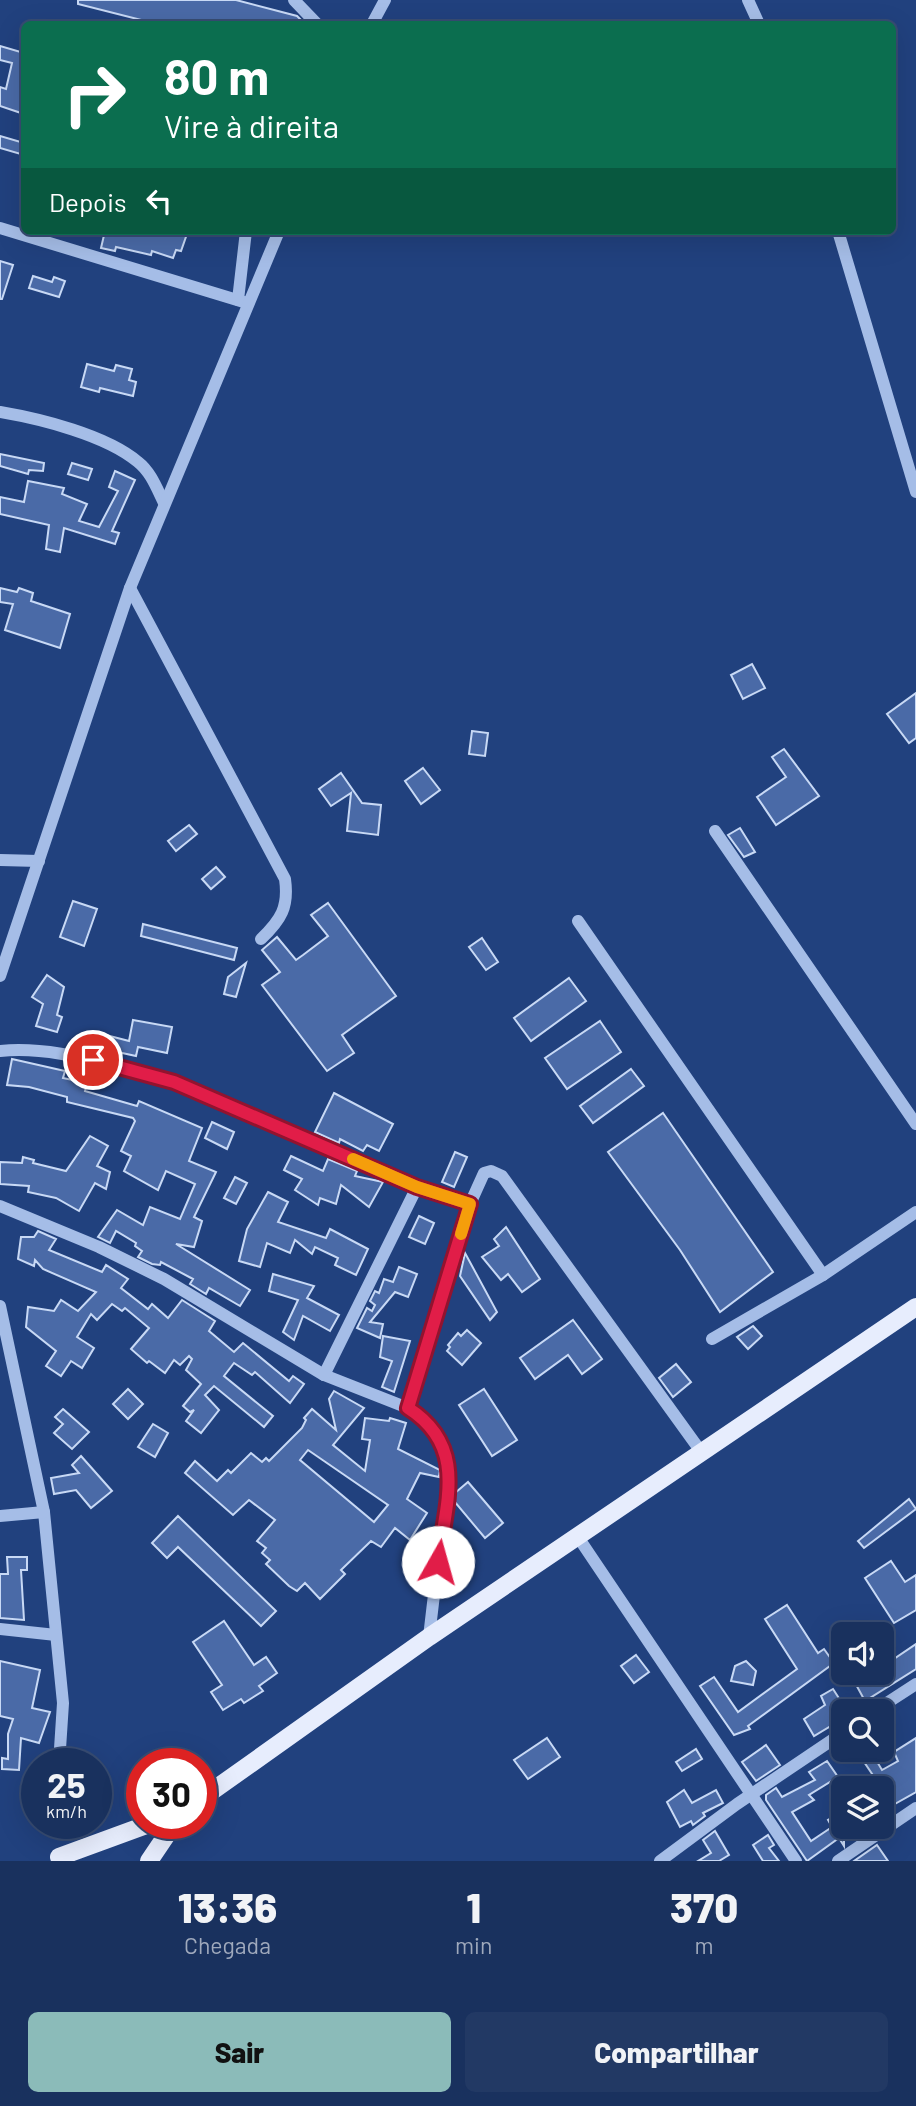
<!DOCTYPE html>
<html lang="pt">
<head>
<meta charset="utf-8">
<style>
  :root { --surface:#19315e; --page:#223964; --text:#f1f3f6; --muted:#9fa9bc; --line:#374c73; --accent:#8bbbb9 }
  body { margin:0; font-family:Barlow,sans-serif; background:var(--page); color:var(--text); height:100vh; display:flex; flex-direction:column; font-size:26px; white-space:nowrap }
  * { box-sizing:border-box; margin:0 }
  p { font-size:23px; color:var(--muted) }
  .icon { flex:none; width:38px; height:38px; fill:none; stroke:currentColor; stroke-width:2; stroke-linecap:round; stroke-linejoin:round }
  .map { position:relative; height:1861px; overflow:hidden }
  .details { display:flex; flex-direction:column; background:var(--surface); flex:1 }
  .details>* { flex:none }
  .guide { position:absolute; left:21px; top:21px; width:875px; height:214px; border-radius:10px; box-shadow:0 7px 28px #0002,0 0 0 2px var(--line); background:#0b6e4f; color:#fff; overflow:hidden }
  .tools { position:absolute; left:831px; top:1622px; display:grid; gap:14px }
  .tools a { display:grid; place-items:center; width:63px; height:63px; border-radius:10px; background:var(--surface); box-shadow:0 7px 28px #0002,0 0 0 2px var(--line); font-size:35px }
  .speed { position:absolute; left:21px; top:1748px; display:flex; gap:14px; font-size:35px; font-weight:700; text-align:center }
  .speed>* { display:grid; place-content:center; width:91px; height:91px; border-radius:50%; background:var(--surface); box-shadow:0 7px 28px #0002,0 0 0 2px var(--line); line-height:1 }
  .speed small { font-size:18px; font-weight:400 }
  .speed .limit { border:10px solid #d22; background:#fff; color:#111 }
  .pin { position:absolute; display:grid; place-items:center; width:60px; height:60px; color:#fff; margin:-30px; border:4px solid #fff; border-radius:50%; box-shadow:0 2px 7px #0007 }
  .me { position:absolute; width:77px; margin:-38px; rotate:7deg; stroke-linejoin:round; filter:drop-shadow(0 0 5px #0008) }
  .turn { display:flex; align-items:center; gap:24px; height:147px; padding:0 28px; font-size:32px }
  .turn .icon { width:91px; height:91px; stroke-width:2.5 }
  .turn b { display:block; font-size:49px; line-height:60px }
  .then { display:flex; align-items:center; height:66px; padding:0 28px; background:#0003; gap:14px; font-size:26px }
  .eta { display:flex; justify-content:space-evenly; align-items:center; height:119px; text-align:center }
  .eta b { font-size:42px; font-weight:800; line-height:49px }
  .primary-button { display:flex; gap:14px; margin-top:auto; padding:14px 28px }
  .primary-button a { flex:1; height:80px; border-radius:10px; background:var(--accent); color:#111; font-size:28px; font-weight:800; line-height:80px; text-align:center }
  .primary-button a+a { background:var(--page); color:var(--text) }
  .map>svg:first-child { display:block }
  .building { fill:#4a6aa7; stroke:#c8d9f5; stroke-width:2; fill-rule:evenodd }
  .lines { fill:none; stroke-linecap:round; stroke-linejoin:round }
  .minor { stroke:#a5bde7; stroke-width:12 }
  .major { stroke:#e7edfd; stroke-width:18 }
  .route-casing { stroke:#92132f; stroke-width:18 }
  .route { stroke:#e11d48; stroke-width:12 }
  .slow { stroke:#f59e0b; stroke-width:12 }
</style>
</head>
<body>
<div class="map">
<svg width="916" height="1861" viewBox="0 0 916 1861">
  <rect width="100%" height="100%" fill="#21417e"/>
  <!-- building -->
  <g class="building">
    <path d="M78,0H236L297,16L305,24H157L78,4Z"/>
    <path d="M0,46L24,53V114L0,106V87L6,89L12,63L0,60Z"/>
    <path d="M0,136L24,143V155L0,148Z"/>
    <path d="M105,231H188L181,251L176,250L173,258L152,251L151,255L116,247L115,251L101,248Z"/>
    <path d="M0,261L13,265L2,299H0Z"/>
    <path d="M33,276L52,282L54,277L65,281L59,297L29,288Z"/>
    <path d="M87,364L114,371L116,365L132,369L129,380L136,382L133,396L100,388L99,392L81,387Z"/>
    <path d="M0,454L44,463L43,471L29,470L28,474L0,466Z"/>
    <path d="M72,463L92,469L88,480L68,474Z"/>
    <path d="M115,471L135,480L112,531L119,533L115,544L64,528L60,552L46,549L49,525L0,514V497L24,502L28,481L64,488L62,494L87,504L79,521L99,527L118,491L109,487Z"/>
    <path d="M0,588L17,592L19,588L33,593L31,601L70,614L60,648L5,630L13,604L0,602Z"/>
    <path d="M752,664L765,688L743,699L731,675Z"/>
    <path d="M916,693V738L909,743L887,714Z"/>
    <path d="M472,731L488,733L485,756L469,754Z"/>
    <path d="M784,749L819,796L776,825L757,797L786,777L772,757Z"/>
    <path d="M423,768L440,790L421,804L405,781Z"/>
    <path d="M341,773L362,803L381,805L378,835L347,831L351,793L331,806L319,789Z"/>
    <path d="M189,825L197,834L176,851L168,841Z"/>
    <path d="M740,828L755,852L744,857L728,835Z"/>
    <path d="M216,867L225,877L211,889L202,879Z"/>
    <path d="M73,901L97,909L84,946L60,937Z"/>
    <path d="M328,903L396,996L342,1035L354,1053L327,1071L262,985L280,972L262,950L277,937L296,960L303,955L328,936L311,915Z"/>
    <path d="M143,924L237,948L234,960L141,936Z"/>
    <path d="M482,938L498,962L486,970L469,947Z"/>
    <path d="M246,963L236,997L224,994L228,977Z"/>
    <path d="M47,975L64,987L57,1015L62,1017L57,1032L36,1026L43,1004L32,997Z"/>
    <path d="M569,978L586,1001L531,1041L514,1018Z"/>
    <path d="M133,1020L172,1027L167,1053L138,1047L136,1056L99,1048L102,1034L129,1041Z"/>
    <path d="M600,1021L621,1052L567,1089L545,1058Z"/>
    <path d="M12,1059L65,1071L63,1078L87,1083L85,1091L137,1106L139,1101L202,1128L189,1161L216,1172L194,1217L202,1221L194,1247L176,1244L250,1290L240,1306L209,1288L206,1294L190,1284L193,1279L161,1262L160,1265L152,1264L138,1257L142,1251L135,1246L136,1243L116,1231L110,1243L98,1237L117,1210L143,1225L150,1207L180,1219L195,1184L166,1171L158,1190L124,1171L131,1156L121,1151L135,1121L133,1118L67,1102V1097L29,1087L7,1085Z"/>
    <path d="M631,1069L644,1086L593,1123L580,1106Z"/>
    <path d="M334,1093L393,1124L379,1151L367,1145L363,1151L340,1139L339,1143L315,1132Z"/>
    <path d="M663,1113L773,1272L720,1312L680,1250L608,1152Z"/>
    <path d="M212,1122L234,1132L227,1149L205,1138Z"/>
    <path d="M90,1136L108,1146L97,1166L110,1172L106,1189L95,1183L79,1211L56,1198L28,1192L29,1186L0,1184V1162L22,1163L23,1157L34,1160L33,1163L66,1171Z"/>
    <path d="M455,1152L467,1157L454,1187L442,1182Z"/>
    <path d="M291,1156L323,1171L328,1159L357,1171L355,1176L383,1182L369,1207L341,1185L336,1204L320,1198L318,1205L295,1190L302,1179L284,1170Z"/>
    <path d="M235,1177L247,1183L236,1204L224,1198Z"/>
    <path d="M268,1192L288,1202L278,1222L326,1238L330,1229L368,1249L356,1275L335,1265L338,1258L315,1247L312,1254L295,1240L290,1253L267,1243L260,1267L239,1261L247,1229Z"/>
    <path d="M419,1216L434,1223L425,1244L409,1237Z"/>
    <path d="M506,1227L540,1279L522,1292L508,1274L501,1280L482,1257L499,1246L494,1239Z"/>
    <path d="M38,1231L56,1239L49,1250L102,1272L106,1265L128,1279L121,1288L148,1309L152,1304L168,1318L182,1300L215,1321L209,1331L234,1352L243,1343L289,1381L293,1376L304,1384L290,1403L255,1372L252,1375L234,1363L224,1376L273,1416L264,1427L214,1386L205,1395L219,1410L201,1433L186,1421L194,1410L190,1412L183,1406L201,1384L186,1370L192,1359L189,1356L180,1365L174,1360L165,1373L149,1361L147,1363L131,1349L149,1328L125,1308L122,1311L112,1304L97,1320L91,1314L77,1337L94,1348L82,1368L71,1361L61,1376L46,1366L56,1351L26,1327L28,1307L54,1311L61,1300L78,1311L96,1292L43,1269L35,1260L34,1266L18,1259L21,1237H34Z"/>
    <path d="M465,1253L497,1312L490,1320L460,1276Z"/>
    <path d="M399,1267L417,1274L408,1297L395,1292L370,1322L383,1324L380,1338L357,1328L367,1308L372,1311L375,1305L370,1301L375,1291L379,1293L384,1279L393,1282Z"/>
    <path d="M273,1274L314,1286L307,1298L339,1315L330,1331L303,1316L294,1340L283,1332L298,1300L269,1291Z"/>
    <path d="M573,1320L602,1359L582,1374L568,1355L535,1379L520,1358Z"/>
    <path d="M753,1326L762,1336L748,1349L737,1337Z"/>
    <path d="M467,1330L481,1343L462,1365L447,1351L450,1347L448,1345L458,1333L461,1336Z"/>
    <path d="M383,1336L410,1341L394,1392L382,1387L392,1361L380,1357Z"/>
    <path d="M676,1364L691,1382L673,1397L659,1378Z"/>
    <path d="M128,1389L143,1404L128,1419L113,1404Z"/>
    <path d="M484,1389L517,1440L492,1456L459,1405Z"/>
    <path d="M334,1391L364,1408L333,1445L365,1471L370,1440L362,1439L365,1418L389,1421L390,1418L406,1423L398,1449L440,1470L439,1477L420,1473L407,1499L427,1513L410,1540L395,1528L381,1547L371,1541L341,1570L345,1574L320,1599L305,1583L297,1591L289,1586L266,1564L270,1560L262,1553L266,1548L257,1541L275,1520L249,1500L233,1515L185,1473L195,1461L217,1481L228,1470L231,1473L251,1453L262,1462L266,1458L269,1461L302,1428L306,1420L304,1418L312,1409L336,1430L329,1399ZM308,1450L388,1505L374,1522L300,1460Z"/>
    <path d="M63,1409L89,1432L72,1449L54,1433L63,1424L55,1417Z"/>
    <path d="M153,1424L168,1433L155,1457L138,1447Z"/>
    <path d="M81,1456L112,1491L91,1508L76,1490L54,1494L51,1478L79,1473L72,1465Z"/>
    <path d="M468,1482L503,1523L485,1538L454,1501L455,1493Z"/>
    <path d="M909,1499L916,1509L864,1548L858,1541Z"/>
    <path d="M178,1516L276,1611L261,1626L178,1547L167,1558L152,1543Z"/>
    <path d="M7,1557H27V1570H21L24,1620L0,1618V1574H8Z"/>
    <path d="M891,1561L905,1582L916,1575V1610L894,1623L865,1578Z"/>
    <path d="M787,1605L818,1653L824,1649L834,1663L748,1726L750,1729L734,1735L700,1686L714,1677L738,1712L797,1669L765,1619Z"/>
    <path d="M224,1621L254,1665L266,1657L277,1673L259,1686L263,1691L244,1703L241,1699L223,1710L211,1692L222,1685L193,1642Z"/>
    <path d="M916,1644V1669L865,1701L854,1681L868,1673H882V1667Z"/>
    <path d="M636,1655L649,1672L634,1683L621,1666Z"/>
    <path d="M0,1661L40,1670L32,1708L50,1712L39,1743L21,1738L19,1770L2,1769V1758L8,1759V1734L13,1719L0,1716Z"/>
    <path d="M746,1661L756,1671L753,1685L731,1681L735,1666Z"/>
    <path d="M833,1689L844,1706V1718L814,1736L804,1719L825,1705L821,1696Z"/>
    <path d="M547,1738L560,1757L528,1779L514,1760Z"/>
    <path d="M916,1738V1792L893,1805L856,1750H870L882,1770L898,1761L894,1752Z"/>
    <path d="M766,1745L780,1765L756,1781L742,1762Z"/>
    <path d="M696,1749L702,1759L682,1771L676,1762Z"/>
    <path d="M827,1761L838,1777L809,1795L814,1800L792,1812L811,1841L832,1827L828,1820L844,1811V1827H857L844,1835V1846L839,1838L807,1861L766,1800V1795L776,1788L782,1797L815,1780L809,1772Z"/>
    <path d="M684,1790L692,1803L716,1790L723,1803L703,1813L705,1816L693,1825L691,1821L680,1827L667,1802Z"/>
    <path d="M715,1831L729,1855L719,1861H698L711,1853L703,1840Z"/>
    <path d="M768,1835L774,1845L769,1848L779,1861H763L753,1845Z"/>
    <path d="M877,1845L888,1861H854Z"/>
  </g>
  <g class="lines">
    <!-- minor -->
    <g class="minor">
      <path d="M294,0L317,24"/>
      <path d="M748,0L759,24"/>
      <path d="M372,24L385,0"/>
      <path d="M0,228L247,303"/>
      <path d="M838,231L916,492"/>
      <path d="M238,300L246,231"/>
      <path d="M0,412C41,419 106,435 138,462C151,472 157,489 164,503"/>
      <path d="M130,588L285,879C289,907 281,920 261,939"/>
      <path d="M715,831L916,1124"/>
      <path d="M0,860L39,861"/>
      <path d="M578,921L823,1275"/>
      <path d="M0,976L130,588L279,231"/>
      <path d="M0,1051C41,1047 81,1057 120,1067C242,1099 351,1166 470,1204"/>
      <path d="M0,1206L99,1247L164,1279L324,1375L408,1408L432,1427L443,1443L449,1468L429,1637"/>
      <path d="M0,1306L44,1512L63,1703L59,1764"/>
      <path d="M712,1339L823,1275L916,1212"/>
      <path d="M324,1375L417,1187"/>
      <path d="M408,1408L470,1204L484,1173L491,1171L502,1176L702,1453"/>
      <path d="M0,1516L44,1512"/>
      <path d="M578,1537L796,1861"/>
      <path d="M0,1629L56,1635"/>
      <path d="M873,1712L916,1684"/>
      <path d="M660,1861L737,1804L844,1732"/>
      <path d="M838,1861L916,1808"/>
    </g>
    <!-- major -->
    <g class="major">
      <path d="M201,1799L429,1637L916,1307"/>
      <path d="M59,1857L149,1824"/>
      <path d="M149,1861L174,1824"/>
    </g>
  </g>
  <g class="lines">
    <defs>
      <path id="route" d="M93,1060L174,1082L417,1187L470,1204L408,1408C468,1446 446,1502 438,1562"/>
    </defs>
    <!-- route casing -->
    <use href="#route" class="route-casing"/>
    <!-- route -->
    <use href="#route" class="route"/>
    <!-- slow -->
    <path class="slow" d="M353,1159L417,1187L470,1204L461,1234"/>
  </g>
</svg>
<div class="tools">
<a><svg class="icon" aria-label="sound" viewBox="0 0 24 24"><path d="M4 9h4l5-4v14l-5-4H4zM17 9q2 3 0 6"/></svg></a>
<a><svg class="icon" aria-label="search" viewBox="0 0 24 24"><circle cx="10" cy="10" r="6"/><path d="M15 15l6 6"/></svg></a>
<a><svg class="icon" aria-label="layers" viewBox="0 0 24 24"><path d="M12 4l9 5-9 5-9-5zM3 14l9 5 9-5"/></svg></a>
</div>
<div class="speed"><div>25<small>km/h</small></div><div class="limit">30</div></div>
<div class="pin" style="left:93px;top:1060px;background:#d93025"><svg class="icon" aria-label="arrive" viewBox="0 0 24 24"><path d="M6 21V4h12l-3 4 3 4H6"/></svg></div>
<svg class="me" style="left:438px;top:1562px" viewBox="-20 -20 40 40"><circle r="19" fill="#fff"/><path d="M0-13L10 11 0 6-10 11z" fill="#e11d48"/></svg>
<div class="guide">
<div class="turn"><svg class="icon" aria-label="right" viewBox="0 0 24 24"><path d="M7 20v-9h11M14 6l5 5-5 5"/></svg><div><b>80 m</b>Vire à direita</div></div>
<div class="then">Depois<svg class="icon" aria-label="left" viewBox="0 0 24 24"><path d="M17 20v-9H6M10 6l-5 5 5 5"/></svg></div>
</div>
</div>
<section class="details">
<div class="eta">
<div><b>13:36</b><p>Chegada</p></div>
<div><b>1</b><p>min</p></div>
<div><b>370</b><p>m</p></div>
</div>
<div class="primary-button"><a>Sair</a><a>Compartilhar</a></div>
</section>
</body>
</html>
